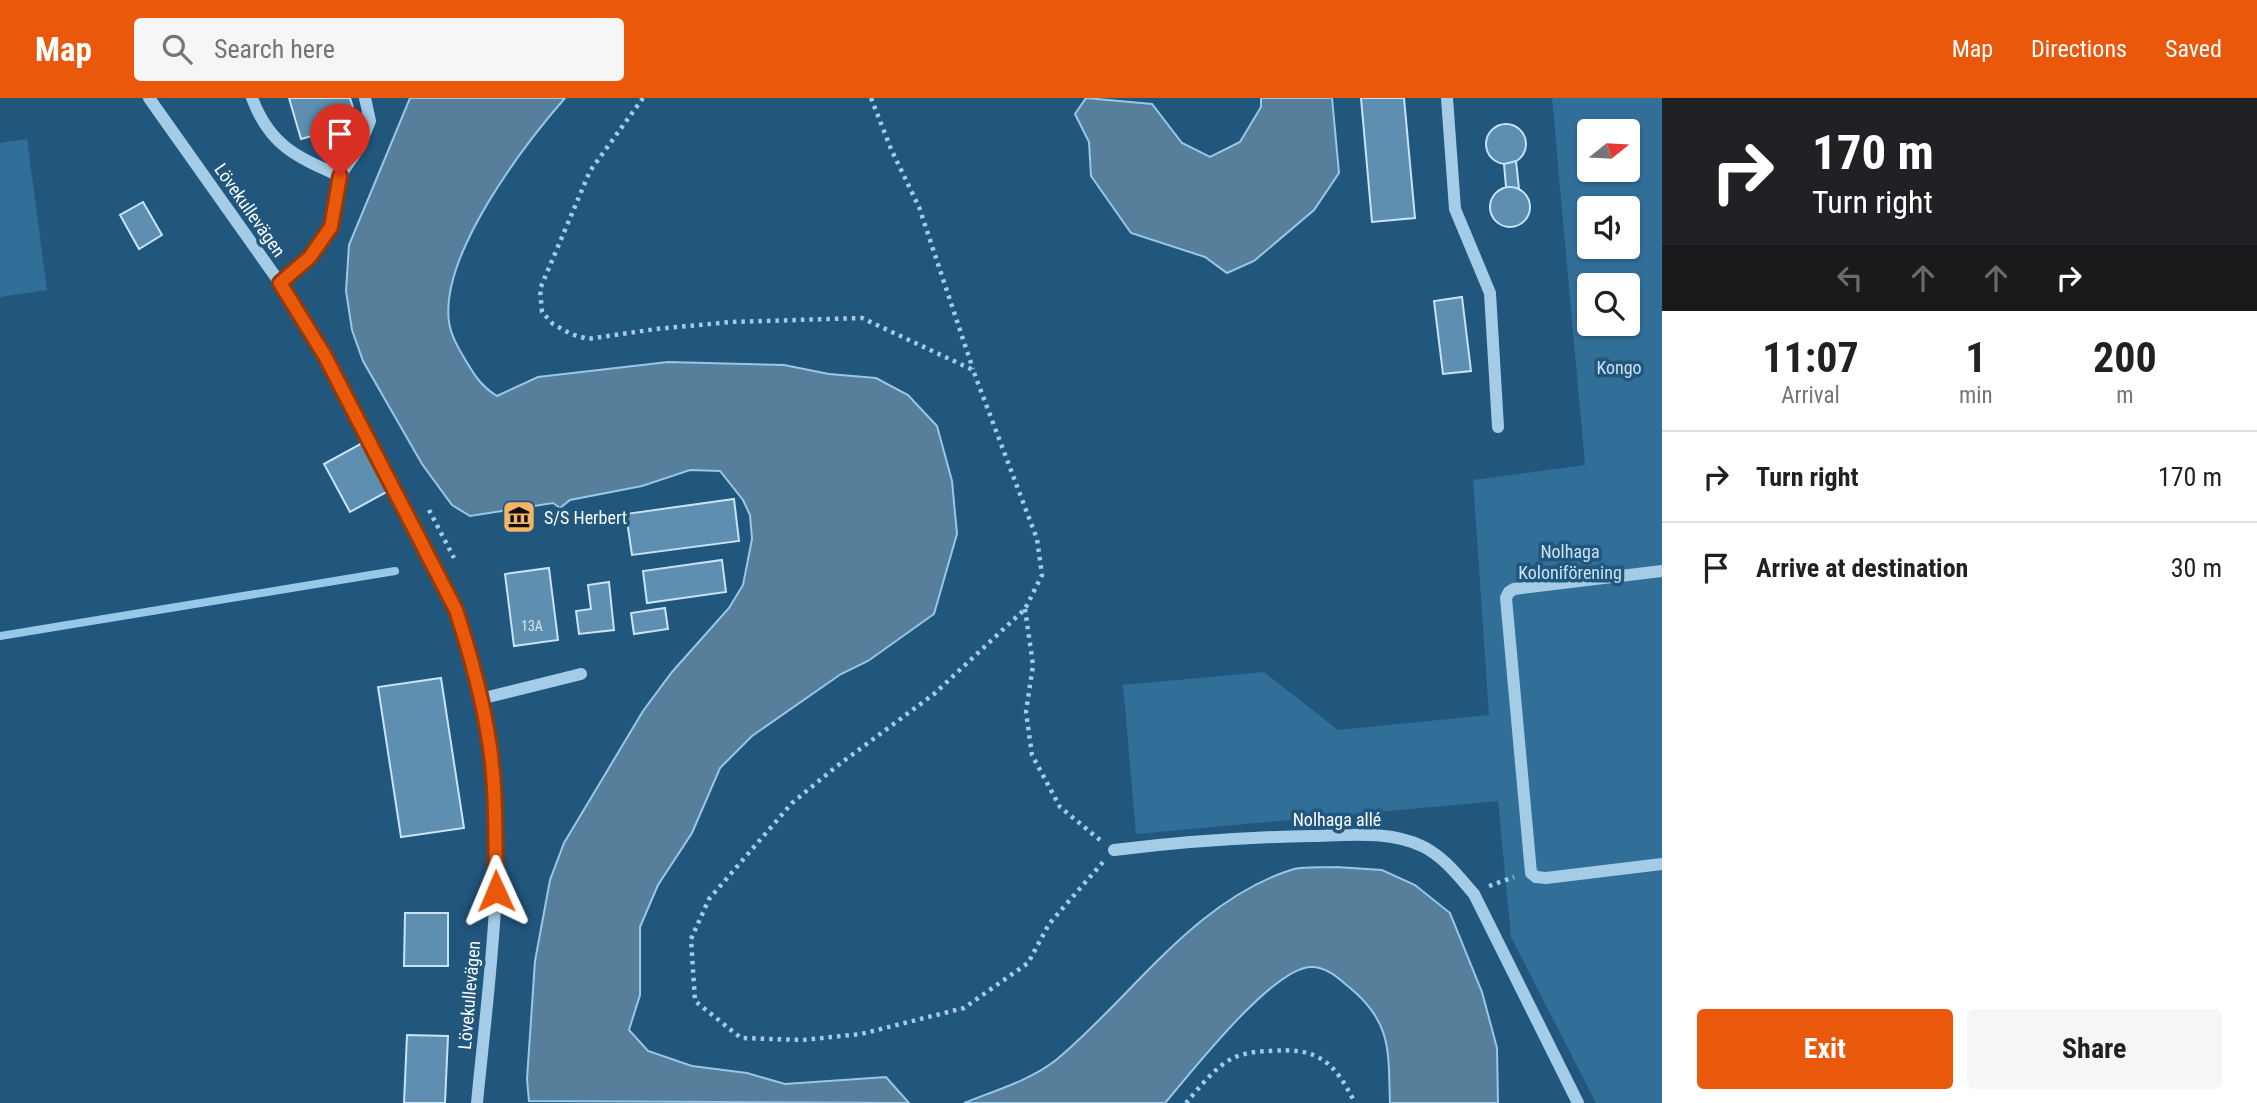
<!DOCTYPE html>
<html lang="en">
<head>
<meta charset="utf-8">
<style>
  :root { --surface:#fff; --page:#f6f6f6; --text:#202124; --muted:#757577; --line:#e0e0e0; --accent:#ea580c }
  body { margin:0; font-family:"Roboto Condensed",sans-serif; background:var(--page); color:var(--text); height:100vh; display:flex; flex-direction:column; font-size:26px; white-space:nowrap }
  * { box-sizing:border-box; margin:0 }
  p { font-size:23px; color:var(--muted) }
  .icon { flex:none; width:38px; height:38px; fill:none; stroke:currentColor; stroke-width:2; stroke-linecap:round; stroke-linejoin:round }
  .map { position:relative; flex:1; overflow:hidden }
  .side { display:flex; flex-direction:column; background:var(--surface); width:595px }
  .side>* { flex:none }
  .hud { background:#202124; color:#fff; overflow:hidden }
  .needle { width:46px; rotate:72deg }
  .buttons { position:absolute; left:1577px; top:21px; display:grid; gap:14px }
  .buttons a { display:grid; place-items:center; width:63px; height:63px; border-radius:7px; background:var(--surface); box-shadow:0 2px 5px #0004; font-size:35px }
  .pin { position:absolute; display:grid; place-items:center; width:60px; height:60px; color:#fff; margin:-72px -30px; border-radius:50% 50% 50% 0; rotate:-45deg; box-shadow:0 0 7px #0007 }
  .pin .icon { rotate:45deg }
  .me { position:absolute; width:77px; margin:-38px; rotate:359deg; stroke-linejoin:round; filter:drop-shadow(0 0 5px #0008) }
  .turn { display:flex; align-items:center; gap:24px; height:147px; padding:0 35px; font-size:32px }
  .turn .icon { width:91px; height:91px; stroke-width:2.5 }
  .turn b { display:block; font-size:49px; line-height:60px }
  .lanes { display:flex; align-items:center; height:66px; padding:0 35px; background:#0003; justify-content:center; gap:35px; direction:ltr }
  .lanes .off { opacity:.35 }
  .eta { display:flex; justify-content:space-evenly; align-items:center; height:119px; text-align:center }
  .eta b { font-size:42px; font-weight:700; line-height:49px }
  .action { display:flex; gap:14px; margin-top:auto; padding:14px 35px }
  .action a { flex:1; height:80px; border-radius:7px; background:var(--accent); color:#fff; font-size:28px; font-weight:700; line-height:80px; text-align:center }
  .action a+a { background:var(--page); color:var(--text) }
  ul { padding:0; list-style:none }
  li { display:flex; align-items:center; gap:21px; height:91px; padding:0 35px; border-top:2px solid var(--line) }
  li div { flex:1 }
  li b { display:block; font-size:26px }
  li em { font-style:normal }
  header { display:flex; align-items:center; gap:42px; box-sizing:border-box; height:98px; padding:0 35px; background:var(--accent); color:#fff }
  header strong { font-size:33px }
  nav { display:flex; gap:38px; margin-inline-start:auto; font-size:24px }
  .search { width:490px; height:63px; background:var(--page); display:flex; align-items:center; gap:18px; box-sizing:border-box; padding:0 24px; border-radius:7px; color:var(--muted); font-size:26px }
  main { display:flex; flex:1; min-height:0 }
  .map>svg:first-child { display:block }
  .green { fill:#316f99; fill-rule:evenodd }
  .water { fill:#577e9a; stroke:#98c8e8; stroke-width:2 }
  .lines { fill:none; stroke-linecap:round; stroke-linejoin:round }
  .stream { stroke:#98c8e8; stroke-width:8 }
  .building { fill:#5e8fb0; stroke:#c8e3f5; stroke-width:2 }
  .path { stroke:#a5cce6; stroke-width:4.5; stroke-dasharray:3.5 5; stroke-linecap:butt }
  .minor { stroke:#a5cce6; stroke-width:12 }
  .route-casing { stroke:#983908; stroke-width:18 }
  .route { stroke:#ea580c; stroke-width:12 }
  .labels { text-anchor:middle; dominant-baseline:central; stroke-width:7; stroke-linejoin:round; paint-order:stroke }
  .number-label { font-size:14px; fill:#d7e3eb }
  .street-label { font-size:18px; fill:#fff; stroke:#21567d }
  .park-label { font-size:18px; fill:#c8e3f5; stroke:#21567d }
  .poi-label { font-size:18px; fill:#fff; stroke:#21567d; text-anchor:start }
</style>
</head>
<body>
<header>
<strong>Map</strong>
<div class="search"><svg class="icon" aria-label="search" viewBox="0 0 24 24"><circle cx="10" cy="10" r="6"/><path d="M15 15l6 6"/></svg>Search here</div>
<nav><a>Map</a><a>Directions</a><a>Saved</a></nav>
</header>
<main>
<div class="map">
<svg width="1662" height="1005" viewBox="0 0 1662 1005">
  <rect width="100%" height="100%" fill="#21567d"/>
  <!-- green -->
  <g class="green">
    <path d="M1552,0H1662V1005H1596L1511,839L1498,703L1136,736L1123,587L1264,574L1338,632L1489,617L1473,382L1585,367ZM1589,33H1628V72H1589ZM1589,110H1628V149H1589ZM1589,187H1628V226H1589Z"/>
    <path d="M27,41L47,192L0,199V45Z"/>
  </g>
  <!-- water -->
  <g class="water">
    <path d="M410,0H565C523,48 440,157 449,224C451,238 459,251 466,263C475,278 482,289 497,298L538,279L668,264L784,267L829,276L876,280L908,297L937,328L952,383L957,436L934,516L868,563L841,576L752,638L720,670L692,735L658,787L640,829V897L629,932L648,953L692,968L747,975L785,986L886,979L909,1005L529,1003L527,981L535,863L550,782L564,745L643,613L672,574L729,510L743,487L752,441L750,417L743,402L720,373L690,372L642,388L570,402L560,410L553,405L470,418L452,407L422,366L363,263L352,232L346,193L349,147Z"/>
    <path d="M1086,0L1152,6L1182,45L1210,59L1240,44L1261,9V0H1332L1339,75L1314,112L1254,163L1227,175L1205,159L1131,135L1091,78L1089,44L1075,16Z"/>
    <path d="M1336,769L1382,772L1415,787L1450,815L1482,894L1497,950L1498,1005H1390C1388,954 1393,925 1349,889C1338,880 1328,870 1313,869C1275,866 1190,976 1165,1005H964C994,993 1031,982 1056,962C1132,899 1195,801 1294,771C1307,768 1323,770 1336,769Z"/>
  </g>
  <g class="lines">
    <!-- stream -->
    <path class="stream" d="M0,538L395,473"/>
  </g>
  <!-- building -->
  <g class="building">
    <path d="M289,0H350L358,25L301,41Z"/>
    <path d="M1361,0H1404L1415,120L1372,124Z"/>
    <circle cx="1506" cy="46" r="20"/>
    <path d="M1516,63L1519,91L1506,89L1504,66Z"/>
    <circle cx="1510" cy="109" r="20"/>
    <path d="M143,104L162,137L139,151L120,117Z"/>
    <path d="M1462,199L1471,273L1443,276L1434,203Z"/>
    <path d="M364,344L390,392L350,414L324,366Z"/>
    <path d="M734,401L739,443L632,457L626,416Z"/>
    <path d="M722,462L726,494L647,505L643,473Z"/>
    <path d="M549,470L558,542L514,548L505,476Z"/>
    <path d="M609,484L614,532L579,536L576,513L591,511L588,487Z"/>
    <path d="M665,510L668,531L634,536L631,515Z"/>
    <path d="M441,580L464,730L401,739L378,589Z"/>
    <path d="M405,815H448V868H404Z"/>
    <path d="M407,937L448,938L445,1005H404Z"/>
  </g>
  <g class="lines">
    <!-- path -->
    <g class="path">
      <path d="M643,0L590,73L540,191L542,214L553,226L571,236L588,241L656,231L731,224L862,220L973,272L1037,441L1042,477L1025,511L934,596L837,668L792,705L709,801L691,841L695,903L741,940L803,942L861,936L964,910L1028,865L1049,826L1103,764"/>
      <path d="M871,0L891,51L919,109L973,271"/>
      <path d="M429,412L454,460"/>
      <path d="M1025,511L1033,567L1026,614L1032,657L1060,709L1100,742"/>
      <path d="M1489,788L1514,779"/>
      <path d="M1186,1005C1199,990 1215,969 1233,960C1244,955 1258,953 1270,953C1318,949 1334,963 1355,1005"/>
    </g>
    <!-- minor -->
    <g class="minor">
      <path d="M149,0L280,185L325,258L456,512C470,555 481,598 489,642C508,759 488,888 477,1005"/>
      <path d="M252,0C270,48 297,59 340,78"/>
      <path d="M1447,0L1455,111L1490,195L1498,329"/>
      <path d="M280,185L310,159L331,129L340,78L359,50L370,23L365,0"/>
      <path d="M1662,473L1514,491L1509,494L1506,500L1531,775L1536,779L1546,780L1662,766"/>
      <path d="M480,601L581,576"/>
      <path d="M1114,752C1180,744 1246,739 1312,738C1347,737 1391,732 1424,749C1445,760 1459,779 1474,796L1578,1005"/>
    </g>
  </g>
  <g class="lines">
    <defs>
      <path id="route" d="M340,78L331,129L310,159L280,185L325,258L456,512C470,555 482,598 489,643C497,692 495,743 496,793"/>
    </defs>
    <!-- route casing -->
    <use href="#route" class="route-casing"/>
    <!-- route -->
    <use href="#route" class="route"/>
  </g>
  <!-- icons -->
  <defs>
    <symbol id="museum-square" viewBox="-11 -11 22 22"><rect x="-9" y="-9" width="18" height="18" rx="4" fill="#f3b666" stroke="#21567d"/><path d="M0-6L6-3V-2H-6V-3ZM-5-1h2V3h-2ZM-1-1h2V3h-2ZM3-1h2V3H3ZM-6 4H6V6H-6Z" fill="#111"/></symbol>
  </defs>
  <g fill-rule="evenodd">
    <use href="#museum-square" x="500" y="400" width="38" height="38"/>
  </g>
  <g class="labels">
    <!-- number labels -->
    <g class="number-label">
      <text x="532" y="528">13A</text>
    </g>
    <!-- street labels -->
    <g class="street-label">
      <text transform="translate(250 112) rotate(55)">Lövekullevägen</text>
      <text x="1337" y="721">Nolhaga allé</text>
      <text transform="translate(469 897) rotate(-85)">Lövekullevägen</text>
    </g>
    <!-- park labels -->
    <g class="park-label">
      <text x="1619" y="269">Kongo</text>
      <text x="1570" y="453">Nolhaga<tspan x="1570" dy="21">Koloniförening</tspan></text>
    </g>
    <!-- poi labels -->
    <g class="poi-label">
      <text x="544" y="419">S/S Herbert</text>
    </g>
  </g>
</svg>
<div class="buttons">
<a><svg class="needle" viewBox="-14 -14 28 28"><path d="M0-13l5 13h-10z" fill="#e53935"/><path d="M0 13l5-13h-10z" fill="#757577"/></svg></a>
<a><svg class="icon" aria-label="sound" viewBox="0 0 24 24"><path d="M4 9h4l5-4v14l-5-4H4zM17 9q2 3 0 6"/></svg></a>
<a><svg class="icon" aria-label="search" viewBox="0 0 24 24"><circle cx="10" cy="10" r="6"/><path d="M15 15l6 6"/></svg></a>
</div>
<div class="pin" style="left:340px;top:78px;background:#d93025"><svg class="icon" aria-label="arrive" viewBox="0 0 24 24"><path d="M6 21V4h12l-3 4 3 4H6"/></svg></div>
<svg class="me" style="left:496px;top:793px" viewBox="-20 -20 40 40"><path d="M0-17L14 15 0 8-14 15z" fill="#ea580c" stroke="#fff" stroke-width="4"/></svg>
</div>
<section class="side">
<div class="hud">
<div class="turn"><svg class="icon" aria-label="right" viewBox="0 0 24 24"><path d="M7 20v-9h11M14 6l5 5-5 5"/></svg><div><b>170 m</b>Turn right</div></div>
<div class="lanes"><svg class="icon off" aria-label="left" viewBox="0 0 24 24"><path d="M17 20v-9H6M10 6l-5 5 5 5"/></svg><svg class="icon off" aria-label="ahead" viewBox="0 0 24 24"><path d="M12 20V5M6 11l6-6 6 6"/></svg><svg class="icon off" aria-label="ahead" viewBox="0 0 24 24"><path d="M12 20V5M6 11l6-6 6 6"/></svg><svg class="icon" aria-label="right" viewBox="0 0 24 24"><path d="M7 20v-9h11M14 6l5 5-5 5"/></svg></div>
</div>
<div class="eta">
<div><b>11:07</b><p>Arrival</p></div>
<div><b>1</b><p>min</p></div>
<div><b>200</b><p>m</p></div>
</div>
<ul>
<li><svg class="icon" aria-label="right" viewBox="0 0 24 24"><path d="M7 20v-9h11M14 6l5 5-5 5"/></svg><div><b>Turn right</b></div><em>170 m</em></li>
<li><svg class="icon" aria-label="arrive" viewBox="0 0 24 24"><path d="M6 21V4h12l-3 4 3 4H6"/></svg><div><b>Arrive at destination</b></div><em>30 m</em></li>
</ul>
<div class="action"><a>Exit</a><a>Share</a></div>
</section>
</main>
</body>
</html>
